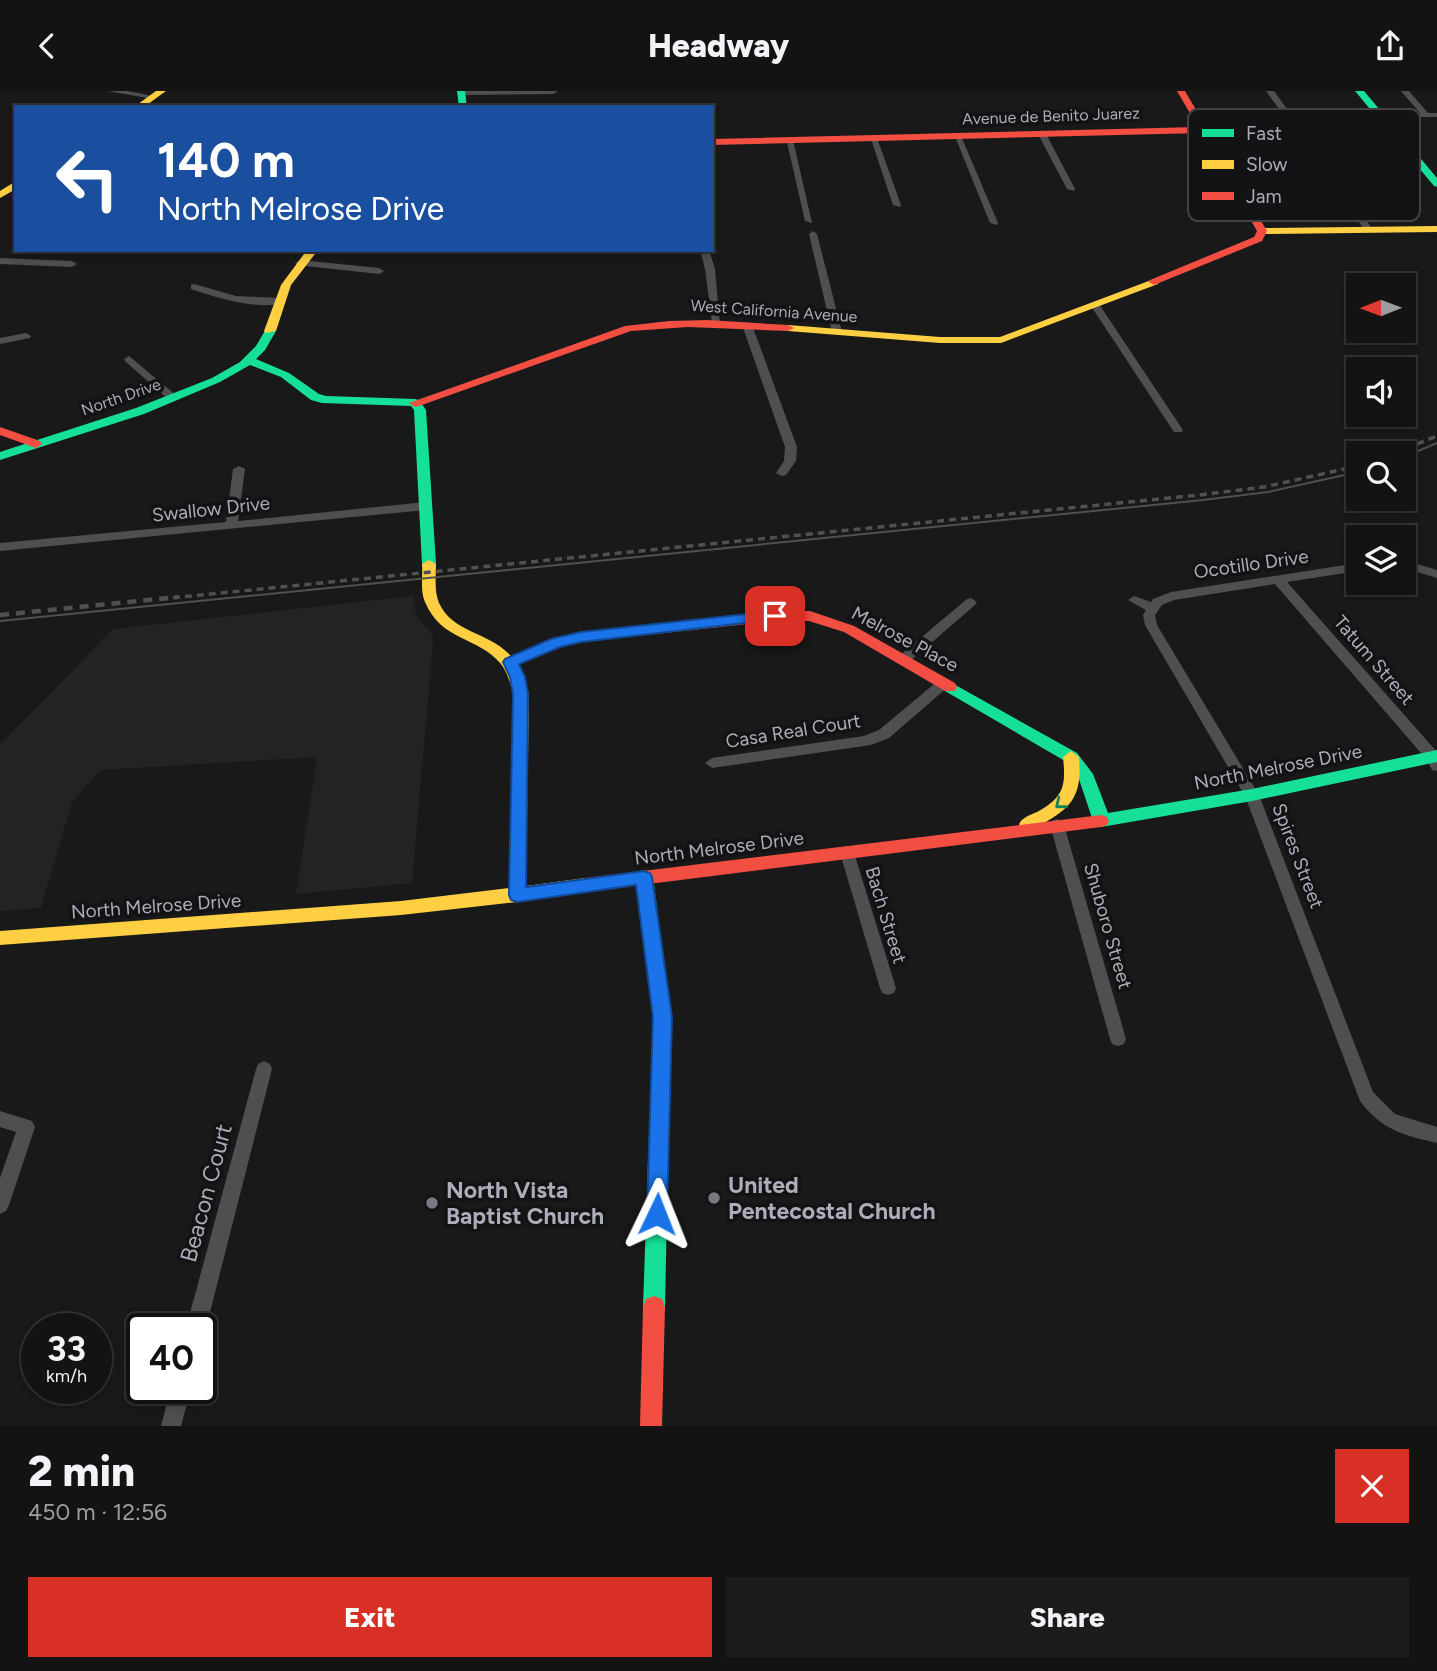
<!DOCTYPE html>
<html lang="en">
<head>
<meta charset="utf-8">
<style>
  :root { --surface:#131313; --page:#1c1c1c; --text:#f1f3f6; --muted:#9d9ea0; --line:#323233; --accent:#d93025 }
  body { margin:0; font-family:Figtree,sans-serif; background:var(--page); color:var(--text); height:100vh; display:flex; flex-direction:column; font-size:26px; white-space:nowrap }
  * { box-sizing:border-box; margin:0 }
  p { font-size:23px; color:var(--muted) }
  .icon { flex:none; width:38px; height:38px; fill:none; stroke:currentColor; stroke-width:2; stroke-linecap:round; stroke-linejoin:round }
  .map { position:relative; height:1335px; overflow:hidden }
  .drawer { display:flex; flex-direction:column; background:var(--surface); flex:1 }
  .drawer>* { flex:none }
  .top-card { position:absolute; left:14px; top:14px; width:700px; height:147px; border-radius:0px; box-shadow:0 4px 10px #0003,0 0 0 2px var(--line); background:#1a4fa0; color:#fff; overflow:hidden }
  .needle { width:46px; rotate:269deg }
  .buttons { position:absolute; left:1346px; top:182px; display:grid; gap:14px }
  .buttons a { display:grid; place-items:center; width:70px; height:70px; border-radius:0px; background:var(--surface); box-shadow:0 4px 10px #0003,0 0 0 2px var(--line); font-size:35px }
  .speed { position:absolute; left:21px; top:1222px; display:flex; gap:14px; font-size:35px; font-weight:700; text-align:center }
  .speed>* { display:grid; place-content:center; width:91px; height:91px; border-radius:50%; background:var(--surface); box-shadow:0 4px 10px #0003,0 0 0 2px var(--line); line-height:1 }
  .speed small { font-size:18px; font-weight:400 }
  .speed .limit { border:4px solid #111; border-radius:10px; background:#fff; color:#111 }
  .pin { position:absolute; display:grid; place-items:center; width:60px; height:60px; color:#fff; margin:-30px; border-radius:14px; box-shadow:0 4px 10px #0006 }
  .me { position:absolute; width:77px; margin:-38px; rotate:2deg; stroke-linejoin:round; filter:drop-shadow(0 0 5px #0008) }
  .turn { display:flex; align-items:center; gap:24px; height:147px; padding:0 28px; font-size:32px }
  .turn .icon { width:91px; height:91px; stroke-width:2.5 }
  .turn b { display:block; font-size:49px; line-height:60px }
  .round { display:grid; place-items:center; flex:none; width:74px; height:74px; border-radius:0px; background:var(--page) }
  .summary { display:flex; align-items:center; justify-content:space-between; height:119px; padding:0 28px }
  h1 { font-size:42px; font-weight:800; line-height:52px }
  .primary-button { display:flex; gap:14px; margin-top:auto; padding:14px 28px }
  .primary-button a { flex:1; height:80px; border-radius:0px; background:var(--accent); color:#fff; font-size:28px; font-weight:800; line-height:80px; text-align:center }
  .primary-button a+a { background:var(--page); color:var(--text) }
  header { display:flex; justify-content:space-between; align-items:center; height:91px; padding:0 28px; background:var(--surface); font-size:32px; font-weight:800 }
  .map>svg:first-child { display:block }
  .built { fill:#232325 }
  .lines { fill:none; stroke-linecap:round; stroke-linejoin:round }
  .street { fill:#4f4f52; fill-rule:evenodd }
  .fast { fill:#16e098; fill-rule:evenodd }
  .slow { fill:#ffcf43; fill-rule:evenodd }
  .jam { fill:#f24e42; fill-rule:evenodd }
  .tram { stroke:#4f5053; stroke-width:2 }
  .rail-far1 { stroke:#4f5053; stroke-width:3.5; stroke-dasharray:7 5; stroke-linecap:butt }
  .rail { stroke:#4f5053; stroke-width:4.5; stroke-dasharray:9 7; stroke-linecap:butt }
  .oneway { stroke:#15845d }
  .route { fill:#1a73e8; stroke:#114b97; stroke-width:2 }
  .poi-dot { fill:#787980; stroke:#131315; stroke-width:2.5 }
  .labels { text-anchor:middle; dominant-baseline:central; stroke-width:7; stroke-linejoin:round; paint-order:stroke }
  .far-street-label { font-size:16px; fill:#abadb8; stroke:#131315 }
  .street-label { font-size:19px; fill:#abadb8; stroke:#131315 }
  .near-poi-label { font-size:23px; font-weight:bold; fill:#abadb8; stroke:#131315; text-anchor:start }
  .near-street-label { font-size:23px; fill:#abadb8; stroke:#131315 }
  .key { fill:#131315; stroke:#414146; stroke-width:2 }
  .key-label { font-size:19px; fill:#abadb8 }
</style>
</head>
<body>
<header><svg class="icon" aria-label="back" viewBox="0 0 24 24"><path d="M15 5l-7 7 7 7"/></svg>Headway<svg class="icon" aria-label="share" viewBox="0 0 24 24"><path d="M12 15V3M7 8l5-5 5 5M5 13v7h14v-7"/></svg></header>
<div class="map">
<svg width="1437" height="1335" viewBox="0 0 1437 1335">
  <rect width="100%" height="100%" fill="#191919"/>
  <!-- built -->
  <path class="built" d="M413,505L415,520L420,530L431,541L433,549L412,792L296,803L317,666L100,679L72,711L41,817L0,820V654L113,538Z"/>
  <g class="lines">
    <!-- street -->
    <g class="street">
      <path d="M108,0H128L157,6L153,8Z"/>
      <path d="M461,0H556L557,1L553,3L462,4L458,2Z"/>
      <path d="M1266,0H1274L1300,36H1394L1395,38L1391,40L1303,41L1373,139L1372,141H1366L1295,41H1204L1200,39L1204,37L1292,36Z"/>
      <path d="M1401,0H1409L1428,22H1437V26H1394L1393,24L1397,22H1420Z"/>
      <path d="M1039,41L1046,43L1075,98L1074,100L1067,98L1038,43Z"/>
      <path d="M954,43L961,45L998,132L997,134L990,132Z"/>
      <path d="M870,45L877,47L901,114L900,116L893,114Z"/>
      <path d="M786,47L793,49L812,132L805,130Z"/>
      <path d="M813,140L817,143L842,241L841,243L832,241L809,143Z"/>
      <path d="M700,159H709L715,178L720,234L712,232L705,178Z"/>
      <path d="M0,167L72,170L77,173L72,176L0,173Z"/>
      <path d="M300,169L379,177L384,180L379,183L297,174L295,172Z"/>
      <path d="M194,193L236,205L279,207L284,210C265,222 211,205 191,198V194Z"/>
      <path d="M1093,213H1099L1183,339L1182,341H1174L1091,215Z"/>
      <path d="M747,231L752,234L797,356L796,370L786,384L782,385L776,382L784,370L785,356L742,234Z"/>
      <path d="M26,242L31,245L30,247L0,253V247Z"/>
      <path d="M129,265L177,305V309H169L125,270L124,268Z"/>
      <path d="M239,375L245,378L238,430L426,411L432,415L426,419L0,460V452L226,431L233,378Z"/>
      <path d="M1404,469L1437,479V487L1404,477Z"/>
      <path d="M1358,472V480L1287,491L1437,661V680L1432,679L1427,669L1275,493L1174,509L1162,514L1155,524L1157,534L1259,704L1373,1001L1395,1023L1437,1036V1052C1403,1044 1382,1039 1360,1010L1245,705L1145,534L1143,524L1146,519L1128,509L1134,505L1151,511L1153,508L1171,501Z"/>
      <path d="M971,507L977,511L975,514L908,572H898L896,569L898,566L967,508Z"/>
      <path d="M944,587L949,589L951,592L949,595L889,647L871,654L712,677L705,672L712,667L864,645L879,639L939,589Z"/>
      <path d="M1057,728L1062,730L1064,734L1126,948L1124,953L1118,955L1112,953L1110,948L1050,734L1052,730Z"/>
      <path d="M847,756L852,758L854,762L896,897L894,902L888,904L882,902L880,897L840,762L842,758Z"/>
      <path d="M264,970L270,973L272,978L206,1237L201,1245V1237H186L256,978L258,973Z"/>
      <path d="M0,1020L32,1030L35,1036L9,1114L6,1120L0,1123V1087L16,1041L0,1036Z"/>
      <path d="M171,1297H191L181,1335H161Z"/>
    </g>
    <!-- fast -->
    <g class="fast">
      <path d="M457,0H465L467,16H459Z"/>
      <path d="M1355,0H1364L1437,87V96L1434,95Z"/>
      <path d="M270,237L276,240L265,259L256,268L289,282L319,303L326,305L415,308L419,309L426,319L436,473L434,476L429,477L422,473L414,319L411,315L322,312L311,309L281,286L250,274L220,291L144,323L0,369V361L136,317L212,287L240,271L256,255L266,238Z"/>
      <path d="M950,591L1077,662L1093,683L1108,722L1252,698L1437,659V671L1252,710L1101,736L1095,734L1093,730L1078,685L1065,670L945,600L943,596Z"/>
      <path d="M644,779L650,781L653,786L671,926L665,1216L662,1224L654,1227L646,1224L643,1216L653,926L635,786L638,781Z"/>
    </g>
    <!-- slow -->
    <g class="slow">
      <path d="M156,0H166L144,16H134Z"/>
      <path d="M16,90V98L0,107V100Z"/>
      <path d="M1437,135V141L1262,143L1257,140L1262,137Z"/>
      <path d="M307,159H318L291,194L276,240L266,242L264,240L281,194Z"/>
      <path d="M1154,188L1159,191L1158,193L1001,252H940L788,240L782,237L788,234L940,246H1000Z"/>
      <path d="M429,469L436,473C436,485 434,500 439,512C453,542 488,541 509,563C520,574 524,589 529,603L526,795L585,787L591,789L594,794L591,799L517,811L401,824L0,854V840L401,810L509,797L513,603C510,592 508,582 501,573C478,545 442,551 425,511C420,500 423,485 422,473Z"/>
      <path d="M1071,660L1079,666C1082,702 1074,716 1042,733C1034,737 1030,740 1021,737L1019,733C1023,726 1030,724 1037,721C1064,706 1066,695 1063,666Z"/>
    </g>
    <!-- jam -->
    <g class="jam">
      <path d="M1177,0H1185L1267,140L1262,150L1154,194L1149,191L1150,189L1254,146L1257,140L1201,42L712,54V48L1198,36Z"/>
      <path d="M708,229L788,234L794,237L788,240L688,236L631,240L419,315L415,316L409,312L625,235L669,230Z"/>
      <path d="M0,336L40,350L42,353L36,357L0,344Z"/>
      <path d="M775,520H810L854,535L955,592L957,596L955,600H945L844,541L809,530H775L581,551L560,556L510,576L503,571L505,567L551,549L581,541Z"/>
      <path d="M1101,724L1107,726L1109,730L1107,734L1101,736L585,801L579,799L576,794L579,789L585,787Z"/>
      <path d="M654,1205L662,1208L665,1216L662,1335H640L643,1216L646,1208Z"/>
    </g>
    <!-- tram -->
    <g class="tram">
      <path d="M1404,366L1437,352"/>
      <path d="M0,530L1203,409L1268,401L1358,381"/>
    </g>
    <!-- rail-far1 -->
    <g class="rail-far1">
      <path d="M1395,362L1437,345"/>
      <path d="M161,508L1199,404L1264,396L1358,375"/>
    </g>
    <!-- rail -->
    <path class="rail" d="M0,524L178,506"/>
  </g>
  <!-- one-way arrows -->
  <defs><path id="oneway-chevron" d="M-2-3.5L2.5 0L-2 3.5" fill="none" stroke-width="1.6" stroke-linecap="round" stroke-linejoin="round" transform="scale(1.75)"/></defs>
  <use class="oneway" href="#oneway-chevron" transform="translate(1060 713) rotate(141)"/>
  <!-- route -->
  <path class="route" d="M775,520L780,521L782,525L780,528L581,551L560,556L519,573L525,586L528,603L526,796L644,780L650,782L652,786L672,926L667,1123L664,1130L657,1133L650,1130L647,1123L653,926L636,794L517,811L511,809L509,804L513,603L510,586L503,571L505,568L551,548L581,541Z"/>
  <!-- markers -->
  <g class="poi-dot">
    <circle cx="714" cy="1107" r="7"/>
    <circle cx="432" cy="1112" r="7"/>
  </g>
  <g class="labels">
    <!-- far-street labels -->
    <g class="far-street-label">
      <text transform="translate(1051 25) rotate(-2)">Avenue de Benito Juarez</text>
      <text transform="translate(774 220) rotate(4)">West California Avenue</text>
      <text transform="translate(121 306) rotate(-19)">North Drive</text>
    </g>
    <!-- street labels -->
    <g class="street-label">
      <text transform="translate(211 418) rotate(-6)">Swallow Drive</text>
      <text transform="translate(1251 473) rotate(-8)">Ocotillo Drive</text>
      <text transform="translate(905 548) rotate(28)">Melrose Place</text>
      <text transform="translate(1374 569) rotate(49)">Tatum Street</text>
      <text transform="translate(793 640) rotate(-9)">Casa Real Court</text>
      <text transform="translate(1278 676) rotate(-11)">North Melrose Drive</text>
      <text transform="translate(719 757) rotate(-7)">North Melrose Drive</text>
      <text transform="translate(1298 765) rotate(69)">Spires Street</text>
      <text transform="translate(156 815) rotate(-4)">North Melrose Drive</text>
      <text transform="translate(886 824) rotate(73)">Bach Street</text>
      <text transform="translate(1108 835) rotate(74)">Shuboro Street</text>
    </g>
    <!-- near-poi labels -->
    <g class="near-poi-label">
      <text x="728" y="1094">United<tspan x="728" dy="26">Pentecostal Church</tspan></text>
      <text x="446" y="1099">North Vista<tspan x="446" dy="26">Baptist Church</tspan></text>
    </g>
    <!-- near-street labels -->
    <g class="near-street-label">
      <text transform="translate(206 1102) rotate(-75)">Beacon Court</text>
    </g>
  </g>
  <!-- legend -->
  <rect x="1188" y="18" width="232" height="112" rx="10" class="key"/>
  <rect x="1202" y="38" width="32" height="8" fill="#16e098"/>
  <rect x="1202" y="69" width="32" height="9" fill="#ffcf43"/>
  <rect x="1202" y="101" width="32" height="8" fill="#f24e42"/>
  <g class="key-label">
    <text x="1246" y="49">Fast</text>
    <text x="1246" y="80">Slow</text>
    <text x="1246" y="112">Jam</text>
  </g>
</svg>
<div class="buttons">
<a><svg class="needle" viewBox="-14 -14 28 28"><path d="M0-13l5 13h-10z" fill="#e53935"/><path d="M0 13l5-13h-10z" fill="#9d9ea0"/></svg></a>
<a><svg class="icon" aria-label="sound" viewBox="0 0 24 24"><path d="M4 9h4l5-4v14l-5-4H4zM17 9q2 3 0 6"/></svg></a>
<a><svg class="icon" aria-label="search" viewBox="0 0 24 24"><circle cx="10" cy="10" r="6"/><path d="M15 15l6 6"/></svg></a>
<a><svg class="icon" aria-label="layers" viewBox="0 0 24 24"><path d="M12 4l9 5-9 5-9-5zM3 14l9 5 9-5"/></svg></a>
</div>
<div class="speed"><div>33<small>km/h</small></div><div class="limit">40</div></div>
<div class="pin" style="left:775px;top:525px;background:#d93025"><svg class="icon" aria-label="arrive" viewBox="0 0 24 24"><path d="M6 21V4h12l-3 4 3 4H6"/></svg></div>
<svg class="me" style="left:657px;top:1123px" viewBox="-20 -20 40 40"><path d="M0-17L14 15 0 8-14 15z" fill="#1a73e8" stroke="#fff" stroke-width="4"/></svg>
<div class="top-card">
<div class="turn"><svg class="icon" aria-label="left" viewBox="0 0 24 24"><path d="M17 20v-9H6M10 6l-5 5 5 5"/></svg><div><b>140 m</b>North Melrose Drive</div></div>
</div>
</div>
<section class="drawer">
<div class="summary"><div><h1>2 min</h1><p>450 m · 12:56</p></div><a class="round" style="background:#d93025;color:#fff"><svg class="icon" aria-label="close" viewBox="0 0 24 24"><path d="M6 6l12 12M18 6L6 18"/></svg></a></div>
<div class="primary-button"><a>Exit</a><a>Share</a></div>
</section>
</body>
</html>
